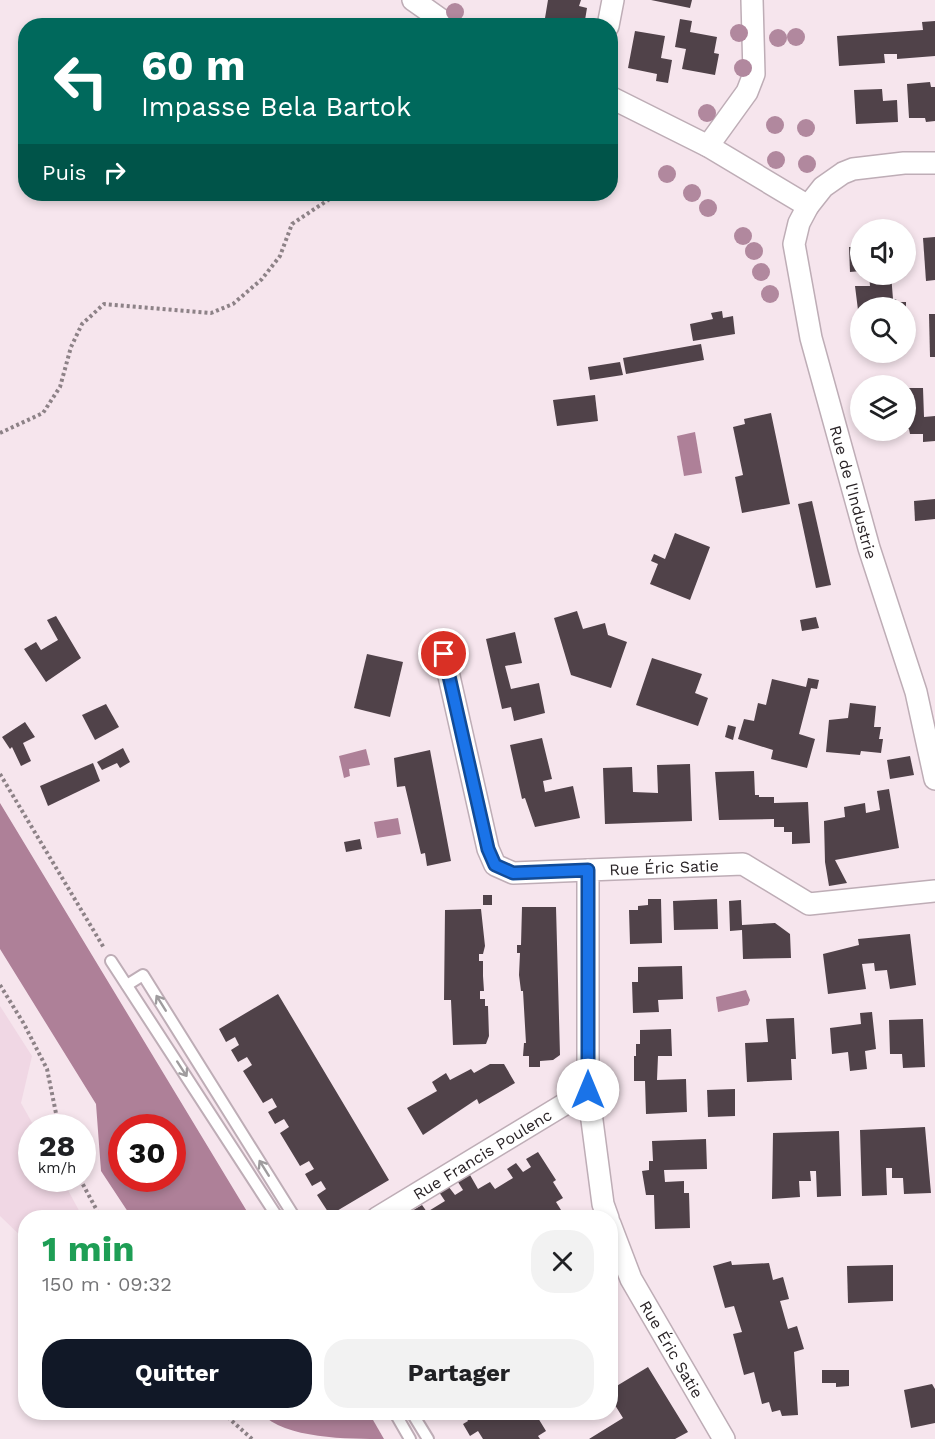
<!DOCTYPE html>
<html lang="fr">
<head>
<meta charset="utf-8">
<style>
  :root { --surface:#fff; --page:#f2f2f2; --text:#202124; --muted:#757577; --accent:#111827 }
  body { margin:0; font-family:"Work Sans",sans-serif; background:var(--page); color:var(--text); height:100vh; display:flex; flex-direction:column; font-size:22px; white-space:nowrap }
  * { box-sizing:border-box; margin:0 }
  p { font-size:20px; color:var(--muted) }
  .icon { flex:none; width:33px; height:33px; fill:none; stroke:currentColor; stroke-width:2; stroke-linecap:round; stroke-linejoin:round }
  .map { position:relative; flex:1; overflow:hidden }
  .details { position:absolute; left:18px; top:1210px; width:600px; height:210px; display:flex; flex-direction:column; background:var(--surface); border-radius:24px; box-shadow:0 3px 9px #0003 }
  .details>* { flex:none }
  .top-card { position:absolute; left:18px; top:18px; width:600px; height:183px; border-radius:24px; box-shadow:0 3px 9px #0003; background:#00695c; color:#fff; overflow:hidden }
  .tools { position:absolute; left:850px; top:219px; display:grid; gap:12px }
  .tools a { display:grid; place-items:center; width:66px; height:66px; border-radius:50%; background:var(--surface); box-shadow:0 3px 9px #0003; font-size:30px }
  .speed { position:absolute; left:18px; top:1114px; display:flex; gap:12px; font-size:30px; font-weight:700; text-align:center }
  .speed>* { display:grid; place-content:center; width:78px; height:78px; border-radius:50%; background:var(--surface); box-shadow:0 3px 9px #0003; line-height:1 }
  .speed small { font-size:15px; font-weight:400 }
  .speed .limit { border:9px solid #d22; background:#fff; color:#111 }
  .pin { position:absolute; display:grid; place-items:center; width:51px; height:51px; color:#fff; margin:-26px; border:3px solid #fff; border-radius:50%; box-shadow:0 2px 6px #0007 }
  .me { position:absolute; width:66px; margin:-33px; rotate:0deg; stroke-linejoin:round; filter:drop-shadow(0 0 4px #0008) }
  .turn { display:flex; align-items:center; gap:21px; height:126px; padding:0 24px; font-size:27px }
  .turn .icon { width:78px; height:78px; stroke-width:2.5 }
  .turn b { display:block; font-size:42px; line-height:51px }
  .then { display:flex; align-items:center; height:57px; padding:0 24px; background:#0003; gap:12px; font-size:22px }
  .round { display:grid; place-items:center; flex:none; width:63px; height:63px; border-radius:24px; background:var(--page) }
  .head { display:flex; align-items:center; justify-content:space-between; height:102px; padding:0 24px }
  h1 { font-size:36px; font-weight:700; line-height:45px; color:#1e9e55 }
  .button { display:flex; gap:12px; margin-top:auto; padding:12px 24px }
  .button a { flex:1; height:69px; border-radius:24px; background:var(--accent); color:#fff; font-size:24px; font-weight:700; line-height:69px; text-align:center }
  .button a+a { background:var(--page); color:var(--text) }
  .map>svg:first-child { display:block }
  .built { fill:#f0d7e4 }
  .water { fill:#ae8098; fill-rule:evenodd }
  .building { fill:#504249 }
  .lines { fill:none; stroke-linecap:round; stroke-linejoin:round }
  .service-casing { stroke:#beadb6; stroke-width:14 }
  .minor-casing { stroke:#beadb6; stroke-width:24 }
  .path { stroke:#8d8287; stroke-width:4; stroke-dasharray:3 3; stroke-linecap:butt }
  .service { stroke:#fff; stroke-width:10 }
  .minor { stroke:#fff; stroke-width:21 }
  .tree { fill:#b1889e }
  .oneway { stroke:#9f9c9e }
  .route-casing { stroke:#114b97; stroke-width:15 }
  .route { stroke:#1a73e8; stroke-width:10 }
  .labels { text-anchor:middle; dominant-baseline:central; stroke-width:6; stroke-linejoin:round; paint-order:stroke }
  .street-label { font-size:16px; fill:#2a2427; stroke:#fff }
</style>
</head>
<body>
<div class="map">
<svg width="935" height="1439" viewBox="0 0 935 1439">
  <rect width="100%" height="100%" fill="#f6e5ed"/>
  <!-- built -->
  <path class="built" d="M0,1006L32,1056L21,1103L35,1128H32V1179H62L83,1218H26L25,1240L0,1216Z"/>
  <!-- water -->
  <g class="water">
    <path d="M695,432L702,473L684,476L677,436Z"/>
    <path d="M366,749L370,765L349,769L350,776L344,778L339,756Z"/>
    <path d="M0,803L251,1218H132L101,1171L96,1104L0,949ZM122,1128H172V1179H122Z"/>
    <path d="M398,818L401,834L377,838L374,822Z"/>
    <path d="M746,990L750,1000L748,1005L718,1012L716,997Z"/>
    <path d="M261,1413H369L384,1439C349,1439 284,1439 261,1413Z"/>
  </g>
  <!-- building -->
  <g class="building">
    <path d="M548,0H581L579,6L587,8L584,26L544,24Z"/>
    <path d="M651,0H692L690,8Z"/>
    <path d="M680,19L692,21L690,32L717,37L714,53L719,54L715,75L682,69L686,49L675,47Z"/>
    <path d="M935,21V56L897,59V54H884L885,63L839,66L837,36L923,30L922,22Z"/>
    <path d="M635,31L665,36L661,58L672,60L668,83L656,81L657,74L628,68Z"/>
    <path d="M930,82L931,87H935V121L926,122L925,118H909L907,84Z"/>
    <path d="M882,89L883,101L897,100L898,122L856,124L854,90Z"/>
    <path d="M935,237V280L926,281L923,238Z"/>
    <path d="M849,247H861V271L850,272Z"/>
    <path d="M869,274H891L893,299H896L897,302H906V308H861L859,318L855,286H870Z"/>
    <path d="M722,311L723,318L733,316L735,334L693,341L690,324L713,319L711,313Z"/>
    <path d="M929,314H935V357H930Z"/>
    <path d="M701,344L704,360L626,374L623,358Z"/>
    <path d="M620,362L623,375L590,380L588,367Z"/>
    <path d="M906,388H923L924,417L935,416V441L923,442V434H910L909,429H906Z"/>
    <path d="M595,395L598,421L557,426L553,400Z"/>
    <path d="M771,413L790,504L742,513L735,477L743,475L733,427L745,424L744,419Z"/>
    <path d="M935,499V519L915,521L914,501Z"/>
    <path d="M812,501L831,585L816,588L798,504Z"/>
    <path d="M675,533L710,547L690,600L650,584L658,564L651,561L654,554L665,559Z"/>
    <path d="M577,611L583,629L605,623L608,635L627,642L611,688L571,675L554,618Z"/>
    <path d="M56,616L81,658L46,682L24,649L36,642L41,650L58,640L47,620Z"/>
    <path d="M816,617L819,628L802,631L800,620Z"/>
    <path d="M515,632L522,663L505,666L511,689L539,683L545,713L514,721L511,707L502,709L486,639Z"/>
    <path d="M367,654L403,662L390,717L354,708Z"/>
    <path d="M652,658L702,674L695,693L708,698L698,726L636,705Z"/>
    <path d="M808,678L819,680L817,689L811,688L799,734L815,739L807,768L771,759L773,750L738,739L744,719L754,721L758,703L766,705L772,679L806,687Z"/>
    <path d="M850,703L876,706L874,727H881L879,739H883L881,753L861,751L860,755L826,752L829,720L848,718Z"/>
    <path d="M106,704L119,727L95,740L82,715Z"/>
    <path d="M25,722L35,737L23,743L31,761L21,766L12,747L10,749L2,737Z"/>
    <path d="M728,725L736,727L733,740L725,737Z"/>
    <path d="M542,738L552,779L543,781L545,792L573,786L580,818L535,827L525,798L522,799L510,745Z"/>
    <path d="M123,748L130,762L120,768L117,763L102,770L97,762Z"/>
    <path d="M430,750L451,861L427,866L425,853L421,854L405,786L397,787L394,758Z"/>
    <path d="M910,756L914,775L890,779L887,760Z"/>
    <path d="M93,763L100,781L48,806L40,786Z"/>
    <path d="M690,764L692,821L605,824L603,768L632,767L633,792L658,793L657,765Z"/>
    <path d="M754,771L755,795H759V797H774V803L808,802L810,843L792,844V832H784V827H774V819L719,820L715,772Z"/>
    <path d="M889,789L899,848L835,860L847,883L829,886L825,862L824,821L845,817L844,807L865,803L866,813L880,810L877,791Z"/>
    <path d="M360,839L362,849L346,852L344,842Z"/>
    <rect x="483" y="895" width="9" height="10"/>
    <path d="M648,899H661L662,943L630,944L629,910H638V906L648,905Z"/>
    <path d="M717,899L718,929L674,930L673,901Z"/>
    <path d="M741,900L742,925L775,923L790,934L791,958L743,959L742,930L730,931L729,901Z"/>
    <path d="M522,907H556L560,1055L553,1060L540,1061V1067H529V1056H523L524,1043H526L523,991H521L519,975L520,953H517V945H521Z"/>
    <path d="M481,909L485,946L483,954H479V961H483V976L484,991H480V999H485V1006H488L489,1036L486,1044L453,1045L451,1000H444L445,910Z"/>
    <path d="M910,934L916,985L890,989L887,970L875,971L874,963L862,964L866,989L828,994L823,954L859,945L858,939Z"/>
    <path d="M682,966L683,999L658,1000L659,1012L633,1013L632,982H638V967Z"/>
    <path d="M278,994L389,1180L330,1215L317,1195L326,1189L321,1181L312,1186L305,1174L314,1169L309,1161L300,1166L280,1133L289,1127L284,1119L275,1124L268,1112L277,1107L272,1098L263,1103L243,1071L252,1065L247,1057L238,1062L231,1050L239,1045L235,1037L226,1042L219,1029Z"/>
    <path d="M872,1012L876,1049L865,1051L867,1069L850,1071L848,1052L832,1054L830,1028L861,1024L860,1013Z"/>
    <path d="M794,1018L796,1059H791L792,1080L747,1082L745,1043L768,1042L766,1019Z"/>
    <path d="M923,1019L925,1067L903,1068L902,1054H890L889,1020Z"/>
    <path d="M671,1029L672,1056H658L657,1080L686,1079L687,1112L646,1114L645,1081H634V1056H636V1044H640V1030Z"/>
    <path d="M490,1064H504L515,1083L479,1104L477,1099L423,1135L407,1108L437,1091L432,1082L446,1073L450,1080L471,1069L474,1073Z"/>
    <path d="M735,1089V1116L708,1117L707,1090Z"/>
    <path d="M925,1127L931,1193L904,1194L903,1178H892V1168H886L887,1195L862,1196L860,1130Z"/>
    <path d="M839,1131L841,1196L817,1197L816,1171H810L811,1181H799L800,1197L772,1199L773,1133Z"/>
    <path d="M706,1139L707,1169L664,1170L665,1182L684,1181V1193H689L690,1228L655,1229L654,1195H646L642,1171L649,1170V1161H653L652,1141Z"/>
    <path d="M538,1152L556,1180L553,1182L563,1198L556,1202L566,1218H414L410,1212L422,1205L427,1212L445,1201L439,1192L448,1186L455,1195L463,1190L458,1182L470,1175L478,1189L490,1182L495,1189L513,1178L507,1169L516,1163L523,1172L531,1167L526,1159Z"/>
    <path d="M731,1261L732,1265L769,1263L773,1280L783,1277L789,1299L780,1301L788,1329L797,1326L804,1349L794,1352L798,1415L782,1416L780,1410L772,1412L769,1402L762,1404L754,1372L744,1375L733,1334L742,1332L734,1306L725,1308L713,1266Z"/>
    <path d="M893,1265V1301L848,1303L847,1266Z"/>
    <path d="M648,1367L688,1432L675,1439H589L623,1418L610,1397V1390Z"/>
    <path d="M822,1370H849V1386L836,1387V1383H822Z"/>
    <path d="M932,1384L935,1389V1423L911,1428L904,1390Z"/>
    <path d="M463,1413H535L546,1431L538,1436L540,1439H483L478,1431L470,1436L463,1424L468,1421Z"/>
  </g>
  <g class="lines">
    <defs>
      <g id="service">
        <path d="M111,961L278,1218"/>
        <path d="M127,985L143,975L295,1218"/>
        <path d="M395,1413L410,1439"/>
        <path d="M412,1413L428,1439"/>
      </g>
      <g id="minor">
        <path d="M413,0L450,26"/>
        <path d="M608,26L613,0"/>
        <path d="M610,97L708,146L808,206"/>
        <path d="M708,146L747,92L754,74L752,0"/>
        <path id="s1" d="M935,163H904L853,169L843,173L823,187L808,206L799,223L794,244L811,338L869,548L916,692L935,779"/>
        <path d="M444,654L488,849L495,865L513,873L588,870"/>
        <path id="s2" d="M377,1218L588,1090"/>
        <path id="s3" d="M608,1218L603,1204L588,1090V870L743,864L809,904L935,891"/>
        <path id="s4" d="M610,1224L631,1279L724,1439"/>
      </g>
    </defs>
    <!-- service casing -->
    <use href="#service" class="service-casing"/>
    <!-- minor casing -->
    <use href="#minor" class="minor-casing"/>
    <!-- path -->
    <g class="path">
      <path d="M0,433L43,413L60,387L71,347L82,324L104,304L211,313L233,304L262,279L280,256L292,224L337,194"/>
      <path d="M0,774L104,948"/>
      <path d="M0,985L24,1024L47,1069L59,1128"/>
      <path d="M80,1179L101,1218"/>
      <path d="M223,1413L252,1439"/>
    </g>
    <!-- service -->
    <use href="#service" class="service"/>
    <!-- minor -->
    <use href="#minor" class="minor"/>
  </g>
  <!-- trees -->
  <g class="tree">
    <circle cx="455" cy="12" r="9"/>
    <circle cx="739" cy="33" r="9"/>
    <circle cx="796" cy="37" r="9"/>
    <circle cx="778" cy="38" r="9"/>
    <circle cx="743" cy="68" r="9"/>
    <circle cx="707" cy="113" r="9"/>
    <circle cx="775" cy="125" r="9"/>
    <circle cx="806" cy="128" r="9"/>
    <circle cx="776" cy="160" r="9"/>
    <circle cx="807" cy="164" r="9"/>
    <circle cx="667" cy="174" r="9"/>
    <circle cx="692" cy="193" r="9"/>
    <circle cx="708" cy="208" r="9"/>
    <circle cx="743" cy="236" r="9"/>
    <circle cx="754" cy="251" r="9"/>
    <circle cx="761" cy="272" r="9"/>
    <circle cx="770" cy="294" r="9"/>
  </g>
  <!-- one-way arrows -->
  <defs><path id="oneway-shaft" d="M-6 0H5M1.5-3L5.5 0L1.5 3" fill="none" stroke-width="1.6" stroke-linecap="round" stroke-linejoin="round" transform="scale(1.5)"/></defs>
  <g class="oneway">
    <use href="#oneway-shaft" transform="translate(161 1003) rotate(-122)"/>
    <use href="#oneway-shaft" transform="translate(182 1069) rotate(57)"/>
    <use href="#oneway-shaft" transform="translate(264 1168) rotate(-122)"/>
  </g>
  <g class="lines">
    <defs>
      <path id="route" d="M444,654L488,849L495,865L513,873L588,870V1090"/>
    </defs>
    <!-- route casing -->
    <use href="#route" class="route-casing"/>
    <!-- route -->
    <use href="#route" class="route"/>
  </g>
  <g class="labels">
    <!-- street labels -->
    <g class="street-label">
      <text stroke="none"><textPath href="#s1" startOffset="438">Rue de l'Industrie</textPath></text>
      <text stroke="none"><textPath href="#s3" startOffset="426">Rue Éric Satie</textPath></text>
      <text stroke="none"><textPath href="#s2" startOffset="123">Rue Francis Poulenc</textPath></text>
      <text stroke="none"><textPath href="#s4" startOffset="140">Rue Éric Satie</textPath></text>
    </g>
  </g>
</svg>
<div class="tools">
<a><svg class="icon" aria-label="sound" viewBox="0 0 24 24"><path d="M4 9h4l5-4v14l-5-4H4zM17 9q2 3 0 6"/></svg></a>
<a><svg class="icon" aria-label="search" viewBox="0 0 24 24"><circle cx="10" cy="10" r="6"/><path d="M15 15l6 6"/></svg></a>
<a><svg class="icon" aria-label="layers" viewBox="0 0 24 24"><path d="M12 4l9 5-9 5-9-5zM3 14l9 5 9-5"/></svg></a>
</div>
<div class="speed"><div>28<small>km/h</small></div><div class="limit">30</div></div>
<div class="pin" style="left:444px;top:654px;background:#d93025"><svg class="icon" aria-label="arrive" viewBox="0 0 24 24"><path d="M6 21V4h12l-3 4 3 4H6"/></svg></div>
<svg class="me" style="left:588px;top:1090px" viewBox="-20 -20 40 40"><circle r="19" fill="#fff"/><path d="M0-13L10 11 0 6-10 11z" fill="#1a73e8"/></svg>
<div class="top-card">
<div class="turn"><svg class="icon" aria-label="left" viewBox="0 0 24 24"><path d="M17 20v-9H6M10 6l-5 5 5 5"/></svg><div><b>60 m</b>Impasse Bela Bartok</div></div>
<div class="then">Puis<svg class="icon" aria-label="right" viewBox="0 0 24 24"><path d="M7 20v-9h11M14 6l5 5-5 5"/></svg></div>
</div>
<section class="details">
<div class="head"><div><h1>1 min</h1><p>150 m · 09:32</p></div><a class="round"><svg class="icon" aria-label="close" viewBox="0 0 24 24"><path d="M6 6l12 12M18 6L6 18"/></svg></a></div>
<div class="button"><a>Quitter</a><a>Partager</a></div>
</section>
</div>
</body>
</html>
